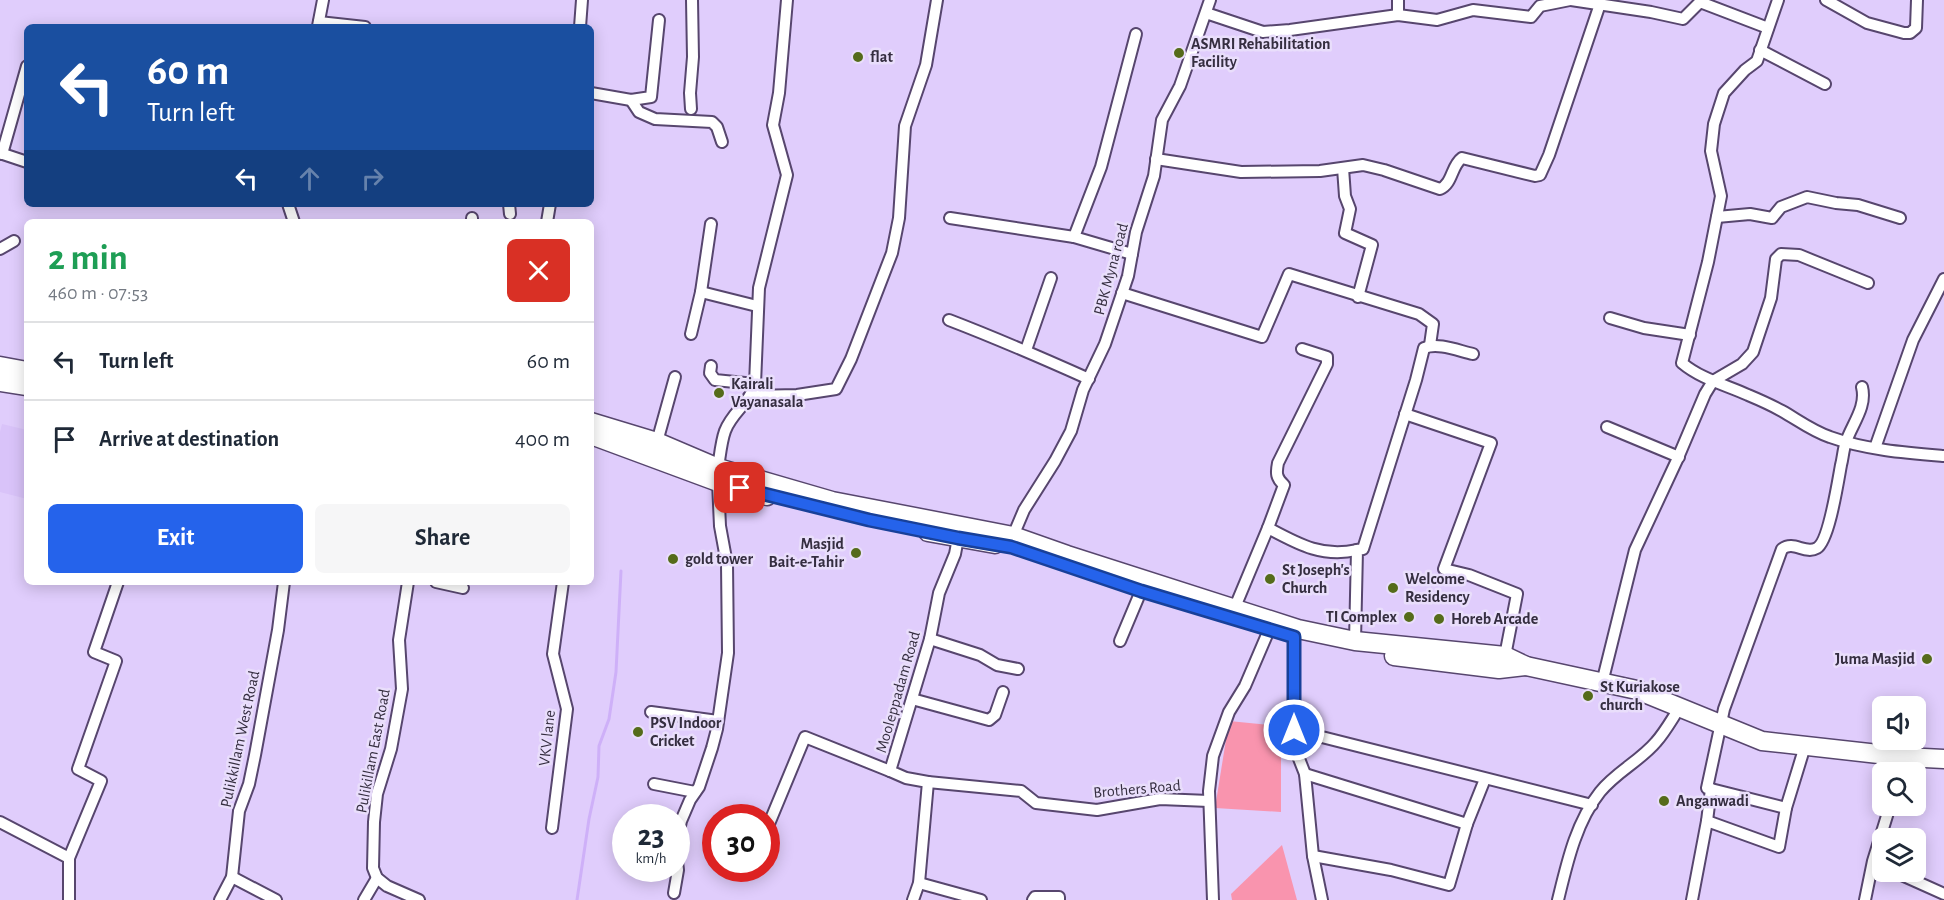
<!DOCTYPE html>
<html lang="en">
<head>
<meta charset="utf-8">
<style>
  :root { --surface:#fff; --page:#f6f6f7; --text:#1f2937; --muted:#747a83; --line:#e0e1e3; --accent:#2563eb }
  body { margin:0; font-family:"Alegreya Sans",sans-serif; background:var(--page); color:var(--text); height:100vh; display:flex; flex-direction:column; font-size:22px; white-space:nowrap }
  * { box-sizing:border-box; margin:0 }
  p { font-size:20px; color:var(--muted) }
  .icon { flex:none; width:33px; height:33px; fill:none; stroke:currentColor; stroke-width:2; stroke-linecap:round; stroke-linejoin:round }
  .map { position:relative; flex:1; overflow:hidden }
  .drawer { position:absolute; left:24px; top:219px; width:570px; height:366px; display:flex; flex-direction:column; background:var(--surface); border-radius:9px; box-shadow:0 3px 15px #0003 }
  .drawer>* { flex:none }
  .hud { position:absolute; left:24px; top:24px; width:570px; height:183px; border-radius:9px; box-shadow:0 3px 15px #0003; background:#1a4fa0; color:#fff; overflow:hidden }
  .controls { position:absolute; left:1872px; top:696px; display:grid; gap:12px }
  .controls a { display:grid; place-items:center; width:54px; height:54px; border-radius:9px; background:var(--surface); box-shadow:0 3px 15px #0003; font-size:30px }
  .speed { position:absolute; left:612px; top:804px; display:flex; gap:12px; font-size:30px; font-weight:700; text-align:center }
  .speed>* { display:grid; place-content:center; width:78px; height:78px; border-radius:50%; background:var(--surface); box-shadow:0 3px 15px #0003; line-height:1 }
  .speed small { font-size:15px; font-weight:400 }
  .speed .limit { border:9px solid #d22; background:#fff; color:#111 }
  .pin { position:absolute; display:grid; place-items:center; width:51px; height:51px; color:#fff; margin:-26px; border-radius:12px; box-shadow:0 3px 9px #0006 }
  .me { position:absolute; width:66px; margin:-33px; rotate:0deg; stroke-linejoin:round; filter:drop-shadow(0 0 4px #0008) }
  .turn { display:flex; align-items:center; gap:21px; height:126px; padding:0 24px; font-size:27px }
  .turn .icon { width:78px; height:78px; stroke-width:2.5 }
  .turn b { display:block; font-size:42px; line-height:51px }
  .lanes { display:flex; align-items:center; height:57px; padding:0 24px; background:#0003; justify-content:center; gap:30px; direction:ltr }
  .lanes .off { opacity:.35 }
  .round { display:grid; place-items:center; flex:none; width:63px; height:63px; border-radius:9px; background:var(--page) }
  .headline { display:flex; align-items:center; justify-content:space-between; height:102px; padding:0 24px }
  h1 { font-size:36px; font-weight:700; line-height:45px; color:#1e9e55 }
  .cta { display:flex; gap:12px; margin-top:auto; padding:12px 24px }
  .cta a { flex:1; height:69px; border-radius:9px; background:var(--accent); color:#fff; font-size:24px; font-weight:700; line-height:69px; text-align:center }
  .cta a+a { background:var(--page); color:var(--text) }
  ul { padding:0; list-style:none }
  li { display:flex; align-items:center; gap:18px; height:78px; padding:0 24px; border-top:2px solid var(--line) }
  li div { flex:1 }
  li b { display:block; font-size:22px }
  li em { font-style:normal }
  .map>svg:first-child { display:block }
  .built { fill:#d9c3f9 }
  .green { fill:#f994ae }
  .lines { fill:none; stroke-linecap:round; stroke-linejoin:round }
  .stream { stroke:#ceb0f8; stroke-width:3 }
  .minor-casing { stroke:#57466e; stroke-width:14 }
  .primary-casing { stroke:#57466e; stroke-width:21 }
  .minor { stroke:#fff; stroke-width:10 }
  .primary { stroke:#fff; stroke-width:18 }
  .route-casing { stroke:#184099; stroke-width:15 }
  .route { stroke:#2563eb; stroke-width:10 }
  .poi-dot { fill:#556b1a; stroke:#e9defb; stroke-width:2 }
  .labels { text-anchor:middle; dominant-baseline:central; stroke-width:5; stroke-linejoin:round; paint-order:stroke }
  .poi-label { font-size:16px; font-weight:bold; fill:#352e40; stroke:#e9defb; text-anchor:start }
  .street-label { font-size:16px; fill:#352e40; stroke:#e9defb }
</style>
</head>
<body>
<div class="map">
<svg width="1944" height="900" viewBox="0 0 1944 900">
  <rect width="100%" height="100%" fill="#e0cdfc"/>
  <!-- built -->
  <path class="built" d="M2,424L27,430V499L0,492V432Z"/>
  <!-- green -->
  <g class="green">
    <path d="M1229,721L1281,726V812L1215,808Z"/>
    <path d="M1282,845L1297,900H1232L1231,894Z"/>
  </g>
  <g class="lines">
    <!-- stream -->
    <path class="stream" d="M577,900L589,819L598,777L599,746L609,719L616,672L621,571"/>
    <defs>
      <g id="minor">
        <path d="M1398,0V15"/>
        <path d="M1571,0L1651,12L1683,19L1700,2L1768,28"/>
        <path d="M1778,0L1757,61L1745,70L1724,93L1714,124L1711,151L1721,196L1708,262L1682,363C1701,379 1726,385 1748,395C1760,400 1771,405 1782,411C1798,420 1812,431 1830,437C1866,450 1907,453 1944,456"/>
        <path d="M1826,0L1867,23L1904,33H1910L1916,28L1917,0"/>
        <path d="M1206,13L1263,32L1290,30L1398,15L1437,20L1473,10L1531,17L1540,6L1570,0"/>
        <path d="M319,22L365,27"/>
        <path d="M318,26L323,0"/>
        <path d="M580,27L582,0"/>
        <path d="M1760,50L1825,84"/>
        <path d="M591,93L631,100L651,97L659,20"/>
        <path d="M631,100L639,112L655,119L712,122L717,127L722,142"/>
        <path d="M691,109L690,93L693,57L692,0"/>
        <path d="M0,153L27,162"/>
        <path d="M2,154L27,66"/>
        <path d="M1156,159L1241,172L1320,171L1363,165L1384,170L1440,189C1453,183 1451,166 1462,158L1535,176L1540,175L1549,155L1600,4"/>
        <path d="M1343,168L1345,196L1350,209L1345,233L1372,245L1358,297"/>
        <path d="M288,204L294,222"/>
        <path d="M509,204L510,214"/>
        <path d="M1717,217L1750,214L1772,218L1781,207L1807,197L1836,203L1858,205L1900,218"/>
        <path d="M950,218L1074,237L1132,254"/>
        <path d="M472,222V218"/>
        <path d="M547,222L550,204"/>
        <path d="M1074,237L1101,167L1136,34"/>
        <path d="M0,249L14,241"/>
        <path d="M701,292L757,306"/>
        <path d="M1122,293L1262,337L1289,274L1419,314L1433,324L1430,345"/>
        <path d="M1610,318L1644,328L1690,335"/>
        <path d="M949,320C996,338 1042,358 1089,379"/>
        <path d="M691,334L701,292L711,224"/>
        <path d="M1302,349L1327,357V364L1278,463C1276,473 1276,478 1284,485L1268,528C1298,544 1322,558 1357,550"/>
        <path d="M1026,350L1051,278"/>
        <path d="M711,366L710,373L715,380L755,384"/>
        <path d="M752,396L797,395L836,389L851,359L892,253L899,218L905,126L926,65L937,0"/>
        <path d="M1405,414L1491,443L1444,569L1469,575L1517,594L1505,656"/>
        <path d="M1607,427L1679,457"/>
        <path d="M657,442L675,377"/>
        <path d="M1875,448L1913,340L1944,279"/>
        <path d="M718,468C720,456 721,442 725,431C732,412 750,403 755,384L759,288L787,175L773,125L779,93L787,0"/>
        <path d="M1013,536L1024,510L1055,461L1071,431L1083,390L1105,344L1128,276L1136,232L1154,176L1162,120L1180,86L1210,0"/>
        <path d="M408,582L399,640L402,689L391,749L377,794L374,822L373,868L377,878L387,886L419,900"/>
        <path d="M436,582L463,588"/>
        <path d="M1235,607L1268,528"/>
        <path d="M1294,637V730L1296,751L1305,774L1313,856L1322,900"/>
        <path d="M930,639L980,655L997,665L1018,669"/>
        <path d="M1120,641L1141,591"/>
        <path d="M1355,641L1357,550L1363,549L1416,380L1424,348C1438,342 1459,351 1473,354"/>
        <path d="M1602,683L1635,550L1677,460L1705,394L1713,381L1742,364L1753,352L1771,298L1776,259L1781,254L1799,255L1868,283"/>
        <path d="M912,699L989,720L995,715L1003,692"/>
        <path d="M651,712L718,721"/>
        <path d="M1294,730L1592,805"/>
        <path d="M1900,772L1905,757"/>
        <path d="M1305,774L1467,824L1485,779"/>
        <path d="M928,782L1021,791L1036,803L1097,810L1160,799L1209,801"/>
        <path d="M654,784L695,792"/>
        <path d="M1786,808L1707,788L1724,709L1782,549C1794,540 1805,555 1817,548C1829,541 1838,481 1841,465C1843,458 1843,450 1846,442C1852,424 1867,407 1862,387"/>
        <path d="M1707,821L1711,789"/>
        <path d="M0,822L69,858V900"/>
        <path d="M552,828L567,709L553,654L563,582"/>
        <path d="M766,831L805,737L890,771"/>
        <path d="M676,844L681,821L690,800L699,787L712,748L717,729L728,653L727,564L720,526L718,482"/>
        <path d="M1313,856L1391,870L1449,885L1467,824"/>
        <path d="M69,858L101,781L78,769L116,661L94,652L118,582"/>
        <path d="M1895,872L1944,894"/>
        <path d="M232,877L276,900"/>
        <path d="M919,883L981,900"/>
        <path d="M674,893L678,870L676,852"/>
        <path d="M220,900L232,877L239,811L249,784L255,755L278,630L284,582"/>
        <path d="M364,900L377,878"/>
        <path d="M913,900L919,883L928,782L906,778L890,771L930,639L939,593L955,554L958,538"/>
        <path d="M1033,900L1035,897H1059V900"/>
        <path d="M1213,900L1209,791L1213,756L1229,712L1245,686L1269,630"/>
        <path d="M1558,900C1567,863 1576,822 1600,792C1616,772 1640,761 1656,742C1665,732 1672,719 1680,707"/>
        <path d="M1692,900L1707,821L1779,847L1786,808L1805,746"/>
        <path d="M1865,900L1873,861L1890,806"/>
      </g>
      <g id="primary">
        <path d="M0,366L27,371"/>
        <path d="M0,382L27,386"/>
        <path d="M591,422L657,442L718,468L832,501L1013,536L1067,555L1298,629L1355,641L1505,656L1526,666L1637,690L1762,741L1905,757L1944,759"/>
        <path d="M591,435L718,482L767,496"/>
        <path d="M928,532L995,544"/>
        <path d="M1394,656L1499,669L1526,666"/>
      </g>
    </defs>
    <!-- minor casing -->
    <use href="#minor" class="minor-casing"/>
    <!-- primary casing -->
    <use href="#primary" class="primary-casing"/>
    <!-- minor -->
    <use href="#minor" class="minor"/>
    <!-- primary -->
    <use href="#primary" class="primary"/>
  </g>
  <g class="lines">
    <defs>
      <path id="route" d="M740,488L869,520L958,538L1011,547L1141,591L1294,637V730"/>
    </defs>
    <!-- route casing -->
    <use href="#route" class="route-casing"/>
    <!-- route -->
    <use href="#route" class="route"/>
  </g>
  <!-- markers -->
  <g class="poi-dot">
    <circle cx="1179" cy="53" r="6"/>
    <circle cx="858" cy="57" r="6"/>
    <circle cx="719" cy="393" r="6"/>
    <circle cx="856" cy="553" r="6"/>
    <circle cx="673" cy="559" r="6"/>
    <circle cx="1270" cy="579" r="6"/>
    <circle cx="1393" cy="588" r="6"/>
    <circle cx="1409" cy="617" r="6"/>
    <circle cx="1439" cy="619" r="6"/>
    <circle cx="1927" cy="659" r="6"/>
    <circle cx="1588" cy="696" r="6"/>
    <circle cx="638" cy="732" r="6"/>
    <circle cx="1664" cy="801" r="6"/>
  </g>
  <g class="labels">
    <!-- poi labels -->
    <g class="poi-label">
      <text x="1191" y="44">ASMRI Rehabilitation<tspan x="1191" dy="18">Facility</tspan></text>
      <text x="870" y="57">flat</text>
      <text x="731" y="384">Kairali<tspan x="731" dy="18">Vayanasala</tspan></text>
      <text x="844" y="544" text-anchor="end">Masjid<tspan x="844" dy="18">Bait-e-Tahir</tspan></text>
      <text x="685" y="559">gold tower</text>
      <text x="1282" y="570">St Joseph's<tspan x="1282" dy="18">Church</tspan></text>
      <text x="1405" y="579">Welcome<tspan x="1405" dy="18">Residency</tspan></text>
      <text x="1397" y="617" text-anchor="end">TI Complex</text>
      <text x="1451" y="619">Horeb Arcade</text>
      <text x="1915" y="659" text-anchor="end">Juma Masjid</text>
      <text x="1600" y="687">St Kuriakose<tspan x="1600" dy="18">church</tspan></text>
      <text x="650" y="723">PSV Indoor<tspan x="650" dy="18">Cricket</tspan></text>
      <text x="1676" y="801">Anganwadi</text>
    </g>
    <!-- street labels -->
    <g class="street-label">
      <text transform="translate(1111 269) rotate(-75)">PBK Myna road</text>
      <text transform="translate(898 692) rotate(-74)">Mooleppadam Road</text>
      <text transform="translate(547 738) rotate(-84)">VKV lane</text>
      <text transform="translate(240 739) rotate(-78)">Pulikkillam West Road</text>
      <text transform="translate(373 751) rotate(-79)">Pulikillam East Road</text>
      <text transform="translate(1137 789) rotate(-5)">Brothers Road</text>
    </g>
  </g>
</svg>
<div class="controls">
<a><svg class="icon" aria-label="sound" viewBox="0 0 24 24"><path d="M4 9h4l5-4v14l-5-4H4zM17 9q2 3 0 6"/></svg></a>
<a><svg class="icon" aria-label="search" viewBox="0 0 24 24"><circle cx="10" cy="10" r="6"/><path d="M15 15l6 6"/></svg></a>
<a><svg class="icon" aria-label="layers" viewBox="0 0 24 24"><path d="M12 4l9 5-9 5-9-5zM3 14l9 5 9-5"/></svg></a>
</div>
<div class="speed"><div>23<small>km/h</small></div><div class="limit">30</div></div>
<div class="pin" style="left:740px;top:488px;background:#d93025"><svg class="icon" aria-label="arrive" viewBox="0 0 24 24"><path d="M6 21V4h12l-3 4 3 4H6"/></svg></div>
<svg class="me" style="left:1294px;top:730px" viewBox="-20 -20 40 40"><circle r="17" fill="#2563eb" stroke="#fff" stroke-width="3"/><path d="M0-11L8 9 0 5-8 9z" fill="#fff"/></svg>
<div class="hud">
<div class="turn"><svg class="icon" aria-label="left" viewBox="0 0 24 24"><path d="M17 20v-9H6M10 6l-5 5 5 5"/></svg><div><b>60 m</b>Turn left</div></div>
<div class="lanes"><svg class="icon" aria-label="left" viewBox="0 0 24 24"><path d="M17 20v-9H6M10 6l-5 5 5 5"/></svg><svg class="icon off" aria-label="ahead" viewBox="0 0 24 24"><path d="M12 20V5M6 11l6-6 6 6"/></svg><svg class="icon off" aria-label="right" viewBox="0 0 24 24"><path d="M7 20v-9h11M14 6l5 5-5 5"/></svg></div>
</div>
<section class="drawer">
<div class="headline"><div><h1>2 min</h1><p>460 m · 07:53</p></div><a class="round" style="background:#d93025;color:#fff"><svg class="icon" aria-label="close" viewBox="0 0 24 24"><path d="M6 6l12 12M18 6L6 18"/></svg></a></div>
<ul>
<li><svg class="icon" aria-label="left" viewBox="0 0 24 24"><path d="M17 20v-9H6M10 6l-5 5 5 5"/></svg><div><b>Turn left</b></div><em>60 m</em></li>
<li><svg class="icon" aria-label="arrive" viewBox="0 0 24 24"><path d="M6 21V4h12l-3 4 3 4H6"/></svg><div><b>Arrive at destination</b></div><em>400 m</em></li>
</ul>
<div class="cta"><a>Exit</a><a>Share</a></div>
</section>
</div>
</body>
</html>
